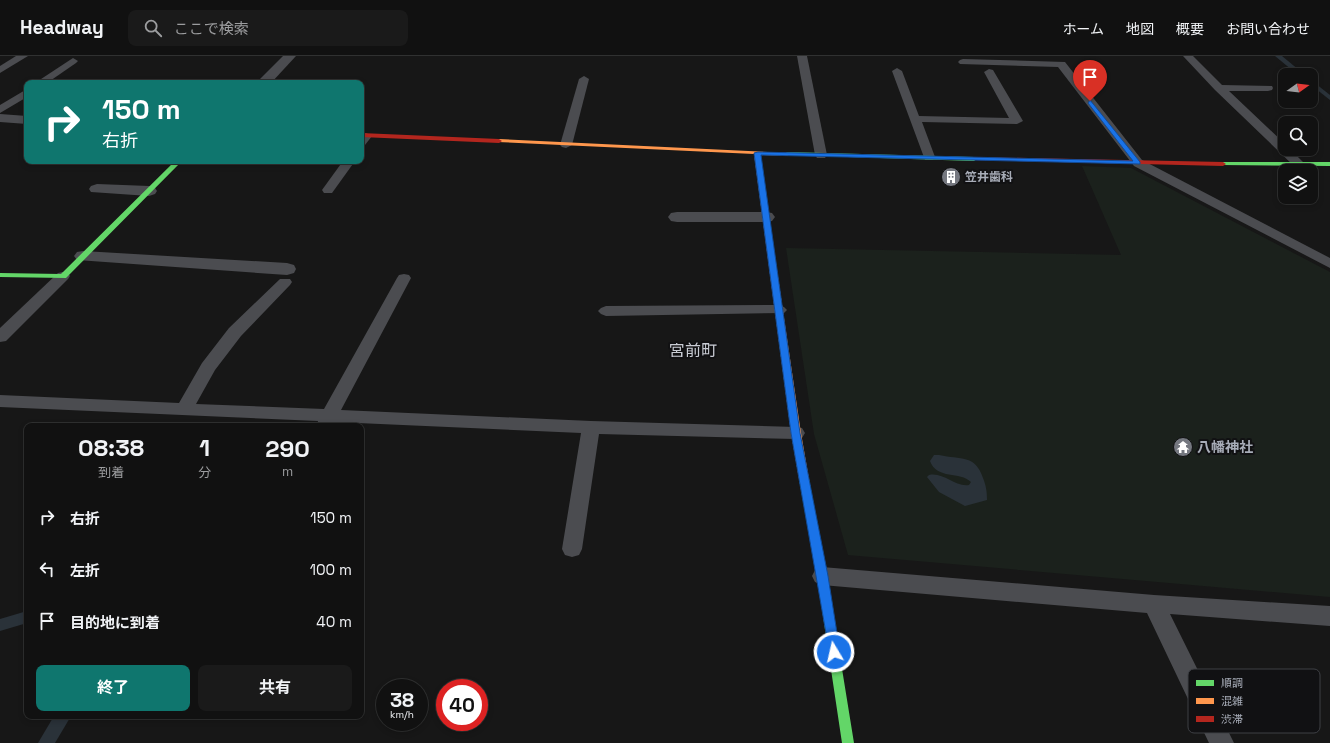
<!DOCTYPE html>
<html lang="ja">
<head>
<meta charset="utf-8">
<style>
  :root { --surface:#111; --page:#1a1a1a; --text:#f1f3f6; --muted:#9c9d9f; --line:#303131; --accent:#0f766e }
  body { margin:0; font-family:"Space Grotesk","Noto Sans JP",sans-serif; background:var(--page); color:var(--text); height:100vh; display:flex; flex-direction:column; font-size:15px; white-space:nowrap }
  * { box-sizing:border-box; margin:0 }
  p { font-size:13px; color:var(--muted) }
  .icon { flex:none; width:22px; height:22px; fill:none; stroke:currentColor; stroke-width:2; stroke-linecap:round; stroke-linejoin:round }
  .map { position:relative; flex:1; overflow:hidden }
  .sheet { position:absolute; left:24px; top:367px; width:340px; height:296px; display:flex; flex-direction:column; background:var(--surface); border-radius:8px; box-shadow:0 2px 6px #0003,0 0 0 1px var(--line) }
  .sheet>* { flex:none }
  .guide { position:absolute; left:24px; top:24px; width:340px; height:84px; border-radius:8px; box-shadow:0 2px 6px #0003,0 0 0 1px var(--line); background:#0f766e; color:#fff; overflow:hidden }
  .needle { width:26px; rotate:75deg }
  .tools { position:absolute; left:1278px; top:12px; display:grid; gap:8px }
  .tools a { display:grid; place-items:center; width:40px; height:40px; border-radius:8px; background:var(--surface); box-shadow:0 2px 6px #0003,0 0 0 1px var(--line); font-size:20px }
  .speed { position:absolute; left:376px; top:623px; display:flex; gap:8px; font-size:20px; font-weight:700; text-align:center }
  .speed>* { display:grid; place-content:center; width:52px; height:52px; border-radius:50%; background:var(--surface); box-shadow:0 2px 6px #0003,0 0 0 1px var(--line); line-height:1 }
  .speed small { font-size:10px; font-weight:400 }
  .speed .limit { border:6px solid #d22; background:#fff; color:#111 }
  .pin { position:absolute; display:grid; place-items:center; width:34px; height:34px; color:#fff; margin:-41px -17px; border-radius:50% 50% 50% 0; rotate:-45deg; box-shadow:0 0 4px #0007 }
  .pin .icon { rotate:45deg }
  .me { position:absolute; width:44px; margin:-22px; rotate:351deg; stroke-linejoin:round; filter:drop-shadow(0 0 3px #0008) }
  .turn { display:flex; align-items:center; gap:14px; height:84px; padding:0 12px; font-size:18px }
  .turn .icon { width:52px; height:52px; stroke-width:2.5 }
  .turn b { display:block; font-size:28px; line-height:34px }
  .eta { display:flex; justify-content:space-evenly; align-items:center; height:68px; text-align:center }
  .eta b { font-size:24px; font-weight:700; line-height:28px }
  .button { display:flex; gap:8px; margin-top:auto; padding:8px 12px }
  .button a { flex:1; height:46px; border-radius:8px; background:var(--accent); color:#fff; font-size:16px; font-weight:700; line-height:46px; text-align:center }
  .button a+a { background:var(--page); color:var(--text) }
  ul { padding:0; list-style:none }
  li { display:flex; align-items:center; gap:12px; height:52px; padding:0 12px }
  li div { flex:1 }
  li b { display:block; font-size:15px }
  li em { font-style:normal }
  header { display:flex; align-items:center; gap:24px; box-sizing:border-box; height:56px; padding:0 20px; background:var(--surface); border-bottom:1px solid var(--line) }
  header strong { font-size:19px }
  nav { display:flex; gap:22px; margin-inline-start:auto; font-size:14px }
  .search { width:280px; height:36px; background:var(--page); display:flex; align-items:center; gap:10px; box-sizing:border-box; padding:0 14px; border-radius:8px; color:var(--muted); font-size:15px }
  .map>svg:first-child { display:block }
  .green { fill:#1b211c }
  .water { fill:#2a3239 }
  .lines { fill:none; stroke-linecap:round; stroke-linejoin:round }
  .stream { fill:#2a3239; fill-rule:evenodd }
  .lane { fill:#4b4c50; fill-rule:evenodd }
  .street { fill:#4b4c50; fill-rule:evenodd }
  .fast { fill:#63d668; fill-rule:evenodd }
  .slow { fill:#ff974d; fill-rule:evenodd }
  .jam { fill:#b3261e; fill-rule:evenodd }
  .route { fill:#1a73e8; stroke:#114b97 }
  .labels { text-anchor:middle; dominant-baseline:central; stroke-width:4; stroke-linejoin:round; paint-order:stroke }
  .far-poi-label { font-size:12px; font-weight:bold; fill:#a8adb8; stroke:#111113; text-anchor:start }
  .poi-label { font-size:14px; font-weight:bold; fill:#a8adb8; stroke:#111113; text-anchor:start }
  .quarter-label { font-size:16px; fill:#c9ccd4; stroke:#111113 }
  .key { fill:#111113; stroke:#3e4045; stroke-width:1 }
  .key-label { font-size:11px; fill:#a8adb8 }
</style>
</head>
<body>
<header>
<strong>Headway</strong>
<div class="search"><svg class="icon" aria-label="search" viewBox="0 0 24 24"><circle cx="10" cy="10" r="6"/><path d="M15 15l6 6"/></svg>ここで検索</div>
<nav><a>ホーム</a><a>地図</a><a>概要</a><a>お問い合わせ</a></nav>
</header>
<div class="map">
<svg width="1330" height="687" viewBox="0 0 1330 687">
  <rect width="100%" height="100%" fill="#171717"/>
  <!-- green -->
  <path class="green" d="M1082,110L1131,112L1330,216V541L848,499L814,378L786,192L1121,199Z"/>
  <!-- water -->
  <path class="water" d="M934,399H939C961,404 975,398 983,422C986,430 987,435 987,444L965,450L939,436L927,421L929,419C944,416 954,431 969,429L971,426C960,415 937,424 930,405Z"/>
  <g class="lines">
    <!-- stream -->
    <g class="stream">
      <path d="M1275,0H1282L1305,19H1298Z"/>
      <path d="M1311,24L1330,39V44L1311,29Z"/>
      <path d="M27,555V567L0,575V563Z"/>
      <path d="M54,660H71L55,687H38Z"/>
    </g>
    <!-- lane -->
    <g class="lane">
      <path d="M16,0H28L0,17V10Z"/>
      <path d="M797,0H807L827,99L825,102H817L815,99Z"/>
      <path d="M1183,0H1193L1222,29L1272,30L1273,32L1272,34L1268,35H1229L1285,88V93H1290L1305,108L1303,111H1295L1215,34Z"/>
      <path d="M73,2L78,5L76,7L47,27H35Z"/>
      <path d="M963,3L1065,6L1142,104L1330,202V212L1134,110L1058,11L960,8L958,6L960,4Z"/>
      <path d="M897,12L902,15L919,60L1009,62L984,16L989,13L993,14L1023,65L1017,68L922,66L935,101L933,104H925L892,15Z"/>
      <path d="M584,20L589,23L572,89L566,92L562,91L560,89L579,23Z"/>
      <path d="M27,33V41L0,57V49Z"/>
      <path d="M366,77L372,80L365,89L361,90V79Z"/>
      <path d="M343,105H355L332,137H324L322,134Z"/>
      <path d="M63,216L68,217L70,220L68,223L6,285L0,286V272L58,217Z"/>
      <path d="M404,218L409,219L411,222L341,354L591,365L796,371L802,372L805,377L802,382L796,383L599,378L582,493L579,499L572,501L565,499L562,493L581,377L335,366L333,370H317L318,365L0,351V339L179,347L202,307L229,272L280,223H290L292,226L290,229L241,280L215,314L196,348L324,353L397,222L399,219Z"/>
      <path d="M779,249L784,251L787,254L784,257L606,260L601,258L598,255L601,252L606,250Z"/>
      <path d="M822,511L1154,539L1330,550V570L1170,558L1234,687H1209L1147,557L822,529L815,526L812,520L815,514Z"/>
    </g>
    <!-- street -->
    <g class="street">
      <path d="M283,0H296L271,27H256Z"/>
      <path d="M0,58L27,60V68L0,66Z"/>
      <path d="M97,128L149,130L155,132L157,135L155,138L149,140L91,136L89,133L91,130Z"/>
      <path d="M677,156H766L772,157L775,161L772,165L766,166H677L671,165L668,161L671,157Z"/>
      <path d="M83,195L287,207L294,209L296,213L294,217L287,219L77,204L74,200L77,196Z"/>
    </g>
    <!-- fast -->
    <g class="fast">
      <path d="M787,96L974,101L977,103L974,105L785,99L784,98Z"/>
      <path d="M175,105H182L66,222L0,221V217L61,218Z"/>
      <path d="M1223,106H1330V110L1221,109L1220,108Z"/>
      <path d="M804,419L807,420L809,423L827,520L854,687H842L817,520L799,423L801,420Z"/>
    </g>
    <!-- slow -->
    <path class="slow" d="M499,83L789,97L790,98L787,100L760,99L801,377L809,423L807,426H801L799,423L791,377L754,98L497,86V84Z"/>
    <!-- jam -->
    <g class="jam">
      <path d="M361,77L499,83L502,85L499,87L361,81Z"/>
      <path d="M974,101L1223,106L1226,108L1223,110L972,104L971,103Z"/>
    </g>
  </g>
  <!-- route -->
  <path class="route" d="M1090,44L1140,106V108L761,99L800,377L828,520L840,596L838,600L834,602L830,600L791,377L754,97L758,96L1133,105L1088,47Z"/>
  <!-- icons -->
  <defs>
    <symbol id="building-disc" viewBox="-11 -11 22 22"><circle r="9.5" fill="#757880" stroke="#111113"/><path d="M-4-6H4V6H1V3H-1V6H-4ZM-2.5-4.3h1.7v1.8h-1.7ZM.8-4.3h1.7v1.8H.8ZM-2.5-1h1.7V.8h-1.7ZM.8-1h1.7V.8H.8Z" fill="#fff"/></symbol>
    <symbol id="temple-disc" viewBox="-11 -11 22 22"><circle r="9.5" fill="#757880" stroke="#111113"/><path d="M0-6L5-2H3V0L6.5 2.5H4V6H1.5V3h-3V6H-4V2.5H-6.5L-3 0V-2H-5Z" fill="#fff"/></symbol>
  </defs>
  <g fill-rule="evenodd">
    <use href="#building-disc" x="940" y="110" width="22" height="22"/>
    <use href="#temple-disc" x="1172" y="380" width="22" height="22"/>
  </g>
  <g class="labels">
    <!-- far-poi labels -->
    <g class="far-poi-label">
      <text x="965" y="121">笠井歯科</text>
    </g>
    <!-- poi labels -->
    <g class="poi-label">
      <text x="1197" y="391">八幡神社</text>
    </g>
    <!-- quarter labels -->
    <g class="quarter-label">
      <text x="693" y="294">宮前町</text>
    </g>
  </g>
  <!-- legend -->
  <rect x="1188" y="613" width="132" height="64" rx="6" class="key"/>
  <rect x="1196" y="624" width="18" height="6" fill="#63d668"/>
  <rect x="1196" y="642" width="18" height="6" fill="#ff974d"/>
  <rect x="1196" y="660" width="18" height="6" fill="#b3261e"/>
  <g class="key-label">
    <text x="1221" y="631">順調</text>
    <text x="1221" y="649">混雑</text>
    <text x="1221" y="667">渋滞</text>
  </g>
</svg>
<div class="tools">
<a><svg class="needle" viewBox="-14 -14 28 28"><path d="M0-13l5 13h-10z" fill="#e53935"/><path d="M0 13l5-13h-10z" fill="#9c9d9f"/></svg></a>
<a><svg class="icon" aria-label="search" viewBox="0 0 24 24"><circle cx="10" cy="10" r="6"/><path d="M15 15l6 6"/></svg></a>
<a><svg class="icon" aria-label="layers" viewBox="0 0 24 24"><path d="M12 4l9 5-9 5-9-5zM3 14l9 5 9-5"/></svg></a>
</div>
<div class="speed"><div>38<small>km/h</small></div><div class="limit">40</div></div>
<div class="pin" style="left:1090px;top:45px;background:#d93025"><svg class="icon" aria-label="arrive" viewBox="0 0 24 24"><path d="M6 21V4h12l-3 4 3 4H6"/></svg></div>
<svg class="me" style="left:834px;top:596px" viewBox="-20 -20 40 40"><circle r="17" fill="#1a73e8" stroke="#fff" stroke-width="3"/><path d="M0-11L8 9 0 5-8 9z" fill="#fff"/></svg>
<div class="guide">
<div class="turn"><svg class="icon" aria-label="right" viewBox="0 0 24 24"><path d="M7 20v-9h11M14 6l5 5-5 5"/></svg><div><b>150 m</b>右折</div></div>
</div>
<section class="sheet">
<div class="eta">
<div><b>08:38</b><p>到着</p></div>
<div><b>1</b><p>分</p></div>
<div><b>290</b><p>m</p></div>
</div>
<ul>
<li><svg class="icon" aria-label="right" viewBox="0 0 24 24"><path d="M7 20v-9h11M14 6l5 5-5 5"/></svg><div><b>右折</b></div><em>150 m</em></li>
<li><svg class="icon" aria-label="left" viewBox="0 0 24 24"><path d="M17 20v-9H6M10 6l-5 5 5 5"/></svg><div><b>左折</b></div><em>100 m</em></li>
<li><svg class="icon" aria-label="arrive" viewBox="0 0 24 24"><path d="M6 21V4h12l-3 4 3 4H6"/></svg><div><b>目的地に到着</b></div><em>40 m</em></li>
</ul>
<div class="button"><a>終了</a><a>共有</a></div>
</section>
</div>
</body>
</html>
